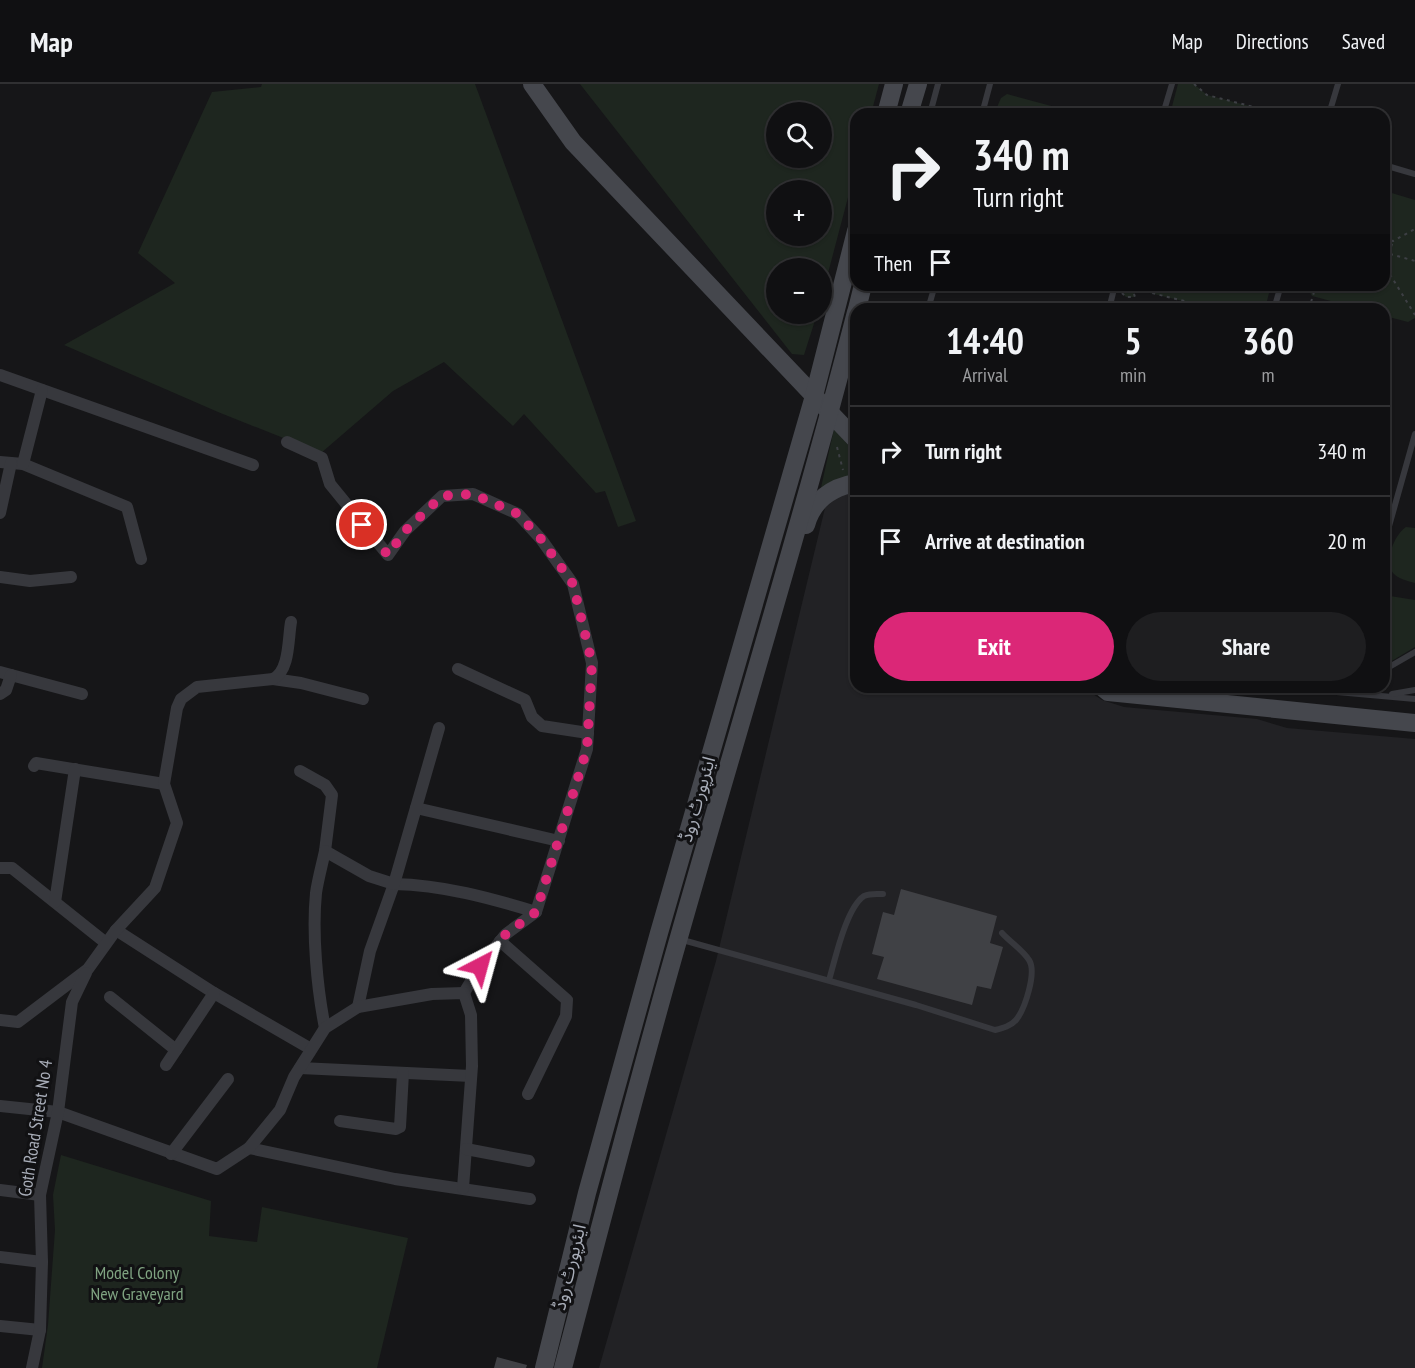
<!DOCTYPE html>
<html lang="en">
<head>
<meta charset="utf-8">
<style>
  :root { --surface:#101012; --page:#1e1e20; --text:#f1f3f6; --muted:#9c9d9f; --line:#303032; --accent:#db2777 }
  body { margin:0; font-family:"PT Sans Narrow","Noto Sans Arabic",sans-serif; background:var(--page); color:var(--text); height:100vh; display:flex; flex-direction:column; font-size:22px; white-space:nowrap }
  * { box-sizing:border-box; margin:0 }
  p { font-size:20px; color:var(--muted) }
  .icon { flex:none; width:33px; height:33px; fill:none; stroke:currentColor; stroke-width:2; stroke-linecap:round; stroke-linejoin:round }
  .map { position:relative; flex:1; overflow:hidden }
  .sheet { position:absolute; left:850px; top:219px; width:540px; height:390px; display:flex; flex-direction:column; background:var(--surface); border-radius:18px; box-shadow:0 2px 4px #0004,0 0 0 2px var(--line) }
  .sheet>* { flex:none }
  .hud { position:absolute; left:850px; top:24px; width:540px; height:183px; border-radius:18px; box-shadow:0 2px 4px #0004,0 0 0 2px var(--line); background:#101012; color:var(--text); overflow:hidden }
  .fabs { position:absolute; left:766px; top:18px; display:grid; gap:12px }
  .fabs a { display:grid; place-items:center; width:66px; height:66px; border-radius:50%; background:var(--surface); box-shadow:0 2px 4px #0004,0 0 0 2px var(--line); font-size:30px }
  .pin { position:absolute; display:grid; place-items:center; width:51px; height:51px; color:#fff; margin:-26px; border:3px solid #fff; border-radius:50%; box-shadow:0 2px 6px #0007 }
  .me { position:absolute; width:66px; margin:-33px; rotate:39deg; stroke-linejoin:round; filter:drop-shadow(0 0 4px #0008) }
  .turn { display:flex; align-items:center; gap:21px; height:126px; padding:0 24px; font-size:27px }
  .turn .icon { width:78px; height:78px; stroke-width:2.5 }
  .turn b { display:block; font-size:42px; line-height:51px }
  .then { display:flex; align-items:center; height:57px; padding:0 24px; background:#0003; gap:12px; font-size:22px }
  .eta { display:flex; justify-content:space-evenly; align-items:center; height:102px; text-align:center }
  .eta b { font-size:36px; font-weight:700; line-height:42px }
  .primary-button { display:flex; gap:12px; margin-top:auto; padding:12px 24px }
  .primary-button a { flex:1; height:69px; border-radius:36px; background:var(--accent); color:#fff; font-size:24px; font-weight:700; line-height:69px; text-align:center }
  .primary-button a+a { background:var(--page); color:var(--text) }
  ul { padding:0; list-style:none }
  li { display:flex; align-items:center; gap:18px; height:90px; padding:0 24px; border-top:2px solid var(--line) }
  li div { flex:1 }
  li b { display:block; font-size:22px }
  li em { font-style:normal }
  header { display:flex; align-items:center; gap:36px; box-sizing:border-box; height:84px; padding:0 30px; background:var(--surface); border-bottom:2px solid var(--line) }
  header strong { font-size:28px }
  nav { display:flex; gap:33px; margin-inline-start:auto; font-size:21px }
  .map>svg:first-child { display:block }
  .built { fill:#222225 }
  .green { fill:#1e261f; fill-rule:evenodd }
  .building { fill:#404145 }
  .lines { fill:none; stroke-linecap:round; stroke-linejoin:round }
  .path { stroke:#3d3f44; stroke-width:2; stroke-dasharray:3 4.5; stroke-linecap:butt }
  .lane { stroke:#37383d; stroke-width:6 }
  .street { stroke:#37383d; stroke-width:12 }
  .secondary { stroke:#45474d; stroke-width:18 }
  .route { stroke:#db2777; stroke-width:10; stroke-dasharray:0 18 }
  .labels { text-anchor:middle; dominant-baseline:central; stroke-width:6; stroke-linejoin:round; paint-order:stroke }
  .street-label { font-size:18px; fill:#a8adb8; stroke:#111113 }
  .park-label { font-size:18px; fill:#7fa381; stroke:#111113 }
</style>
</head>
<body>
<header>
<strong>Map</strong>
<nav><a>Map</a><a>Directions</a><a>Saved</a></nav>
</header>
<div class="map">
<svg width="1415" height="1284" viewBox="0 0 1415 1284">
  <rect width="100%" height="100%" fill="#161618"/>
  <!-- built -->
  <path class="built" d="M856,407V603H1082L1102,616L1124,623L1257,635L1287,644L1415,655V1284H599L716,877L825,424L838,412Z"/>
  <!-- green -->
  <g class="green">
    <path d="M262,0H475L636,437L618,443L605,407L596,409L524,330L513,342L444,278L393,307L321,369L218,328L64,261L175,199L138,169L212,8L261,3Z"/>
    <path d="M580,0H879L871,30H856V83L822,212V184H777V230H817L804,271L792,270ZM777,28H822V74H777ZM777,106H822V152H777Z"/>
    <path d="M1178,0H1194L1207,11L1281,30H1170Z"/>
    <path d="M1007,10L1081,30H994L1001,14Z"/>
    <path d="M1385,107L1415,116V234L1408,238L1385,232L1384,225H1361L1312,212L1306,201H1384Z"/>
    <path d="M1123,201H1271L1265,225H1216L1133,205L1135,213H1126L1121,208Z"/>
    <path d="M834,345L856,370V394L820,408Z"/>
    <path d="M1406,443L1415,444V499C1408,497 1398,495 1393,489C1384,477 1394,451 1406,443Z"/>
    <path d="M1390,512L1415,516V563L1385,581V514Z"/>
    <path d="M61,1071L211,1117L209,1152L257,1158L262,1123L408,1154L377,1284H42L48,1241L55,1146L53,1111Z"/>
  </g>
  <!-- building -->
  <g class="building">
    <path d="M901,805L997,832L990,859L1003,863L991,905L977,902L972,921L877,895L884,873L872,870L883,828L894,831Z"/>
    <path d="M497,1273L527,1281L526,1284H494Z"/>
  </g>
  <g class="lines">
    <!-- path -->
    <g class="path">
      <path d="M1194,0L1207,11L1281,30"/>
      <path d="M1384,154L1393,157L1415,145"/>
      <path d="M1390,170L1415,177"/>
      <path d="M1384,184L1393,157"/>
      <path d="M1386,184L1415,231"/>
      <path d="M1122,209L1126,213H1135L1132,204L1216,225"/>
      <path d="M1309,225L1316,201"/>
      <path d="M837,363L843,386"/>
    </g>
    <!-- lane -->
    <g class="lane">
      <path d="M932,30L931,26L938,0"/>
      <path d="M982,30L990,0"/>
      <path d="M1163,30L1172,0"/>
      <path d="M1329,30L1338,0"/>
      <path d="M1384,81L1415,90"/>
      <path d="M928,225L935,201"/>
      <path d="M1109,225L1115,201"/>
      <path d="M1274,225L1281,201"/>
      <path d="M1384,460L1415,350"/>
      <path d="M1384,586L1415,568"/>
      <path d="M1281,603L1415,615"/>
      <path d="M1392,610L1415,606"/>
      <path d="M679,855L916,921L995,946C1003,944 1011,942 1016,936C1025,925 1037,888 1029,876C1023,866 1010,858 1002,849"/>
      <path d="M829,896C835,876 846,824 864,812C871,809 876,810 883,810"/>
    </g>
    <!-- street -->
    <g class="street">
      <path d="M0,291L253,381"/>
      <path d="M287,358L322,374L330,400L388,471L405,447L442,412L473,410L518,430L541,455L573,500L592,579L587,665L536,828"/>
      <path d="M0,378L23,380L127,423L141,475"/>
      <path d="M23,380L42,306"/>
      <path d="M0,429L11,379"/>
      <path d="M0,493L30,497L71,493"/>
      <path d="M458,585L525,616L532,633L542,642L588,649"/>
      <path d="M0,588L82,610"/>
      <path d="M273,595L301,599L363,615"/>
      <path d="M0,610L6,606L11,591"/>
      <path d="M34,682L36,679L164,700"/>
      <path d="M300,687L325,701L332,711L325,767"/>
      <path d="M416,724L559,757"/>
      <path d="M0,784H12L106,859"/>
      <path d="M55,818L75,685"/>
      <path d="M116,846L214,909L311,965"/>
      <path d="M500,857L567,916L566,932L528,1010"/>
      <path d="M110,913L176,966"/>
      <path d="M358,923L370,867L394,800C443,801 490,814 536,828L506,850L480,882L464,909"/>
      <path d="M0,936L18,938L88,885L116,846L155,804L177,739L164,700L177,624L181,615L197,603L273,595C290,587 288,554 291,538"/>
      <path d="M325,944C317,904 312,849 316,809C318,795 322,781 325,767L369,792L394,800L439,644"/>
      <path d="M166,981L214,909"/>
      <path d="M300,984L471,992"/>
      <path d="M0,1022L58,1028L217,1085L249,1064L395,1095L530,1115"/>
      <path d="M340,1037L396,1045L400,1043L403,989"/>
      <path d="M249,1064L280,1026L294,993L325,944L358,923L432,910L464,909L471,931L472,982L463,1104"/>
      <path d="M466,1065L529,1077"/>
      <path d="M171,1070L228,995"/>
      <path d="M0,1106L40,1111"/>
      <path d="M0,1173L42,1178"/>
      <path d="M0,1242L40,1246"/>
      <path d="M32,1284L40,1246L42,1178L40,1111L58,1028L72,918L86,889"/>
    </g>
    <!-- secondary -->
    <g class="secondary">
      <path d="M532,0L573,58L856,356"/>
      <path d="M886,30L894,0"/>
      <path d="M909,30L918,0"/>
      <path d="M857,225L863,201"/>
      <path d="M806,441C813,416 832,403 856,399"/>
      <path d="M1102,603L1108,608L1415,639"/>
      <path d="M544,1284L587,1109L659,849L814,312L856,147"/>
      <path d="M563,1284C601,1140 638,996 679,853C738,645 802,437 856,228"/>
    </g>
  </g>
  <g class="lines">
    <!-- route -->
    <path class="route" d="M362,441L388,471L405,447L442,412L473,410L518,430L541,455L573,500L592,579L587,665L536,828L506,850L480,882"/>
  </g>
  <g class="labels">
    <!-- street labels -->
    <g class="street-label">
      <text transform="translate(697 715) rotate(-74)">ایئرپورٹ روڈ</text>
      <text transform="translate(35 1044) rotate(-81)">Goth Road Street No 4</text>
      <text transform="translate(569 1183) rotate(-76)">ایئرپورٹ روڈ</text>
    </g>
    <!-- park labels -->
    <g class="park-label">
      <text x="137" y="1188">Model Colony<tspan x="137" dy="21">New Graveyard</tspan></text>
    </g>
  </g>
</svg>
<div class="fabs">
<a><svg class="icon" aria-label="search" viewBox="0 0 24 24"><circle cx="10" cy="10" r="6"/><path d="M15 15l6 6"/></svg></a>
<a>+</a>
<a>−</a>
</div>
<div class="pin" style="left:362px;top:441px;background:#d93025"><svg class="icon" aria-label="arrive" viewBox="0 0 24 24"><path d="M6 21V4h12l-3 4 3 4H6"/></svg></div>
<svg class="me" style="left:480px;top:882px" viewBox="-20 -20 40 40"><path d="M0-17L14 15 0 8-14 15z" fill="#db2777" stroke="#fff" stroke-width="4"/></svg>
<div class="hud">
<div class="turn"><svg class="icon" aria-label="right" viewBox="0 0 24 24"><path d="M7 20v-9h11M14 6l5 5-5 5"/></svg><div><b>340 m</b>Turn right</div></div>
<div class="then">Then<svg class="icon" aria-label="arrive" viewBox="0 0 24 24"><path d="M6 21V4h12l-3 4 3 4H6"/></svg></div>
</div>
<section class="sheet">
<div class="eta">
<div><b>14:40</b><p>Arrival</p></div>
<div><b>5</b><p>min</p></div>
<div><b>360</b><p>m</p></div>
</div>
<ul>
<li><svg class="icon" aria-label="right" viewBox="0 0 24 24"><path d="M7 20v-9h11M14 6l5 5-5 5"/></svg><div><b>Turn right</b></div><em>340 m</em></li>
<li><svg class="icon" aria-label="arrive" viewBox="0 0 24 24"><path d="M6 21V4h12l-3 4 3 4H6"/></svg><div><b>Arrive at destination</b></div><em>20 m</em></li>
</ul>
<div class="primary-button"><a>Exit</a><a>Share</a></div>
</section>
</div>
</body>
</html>
